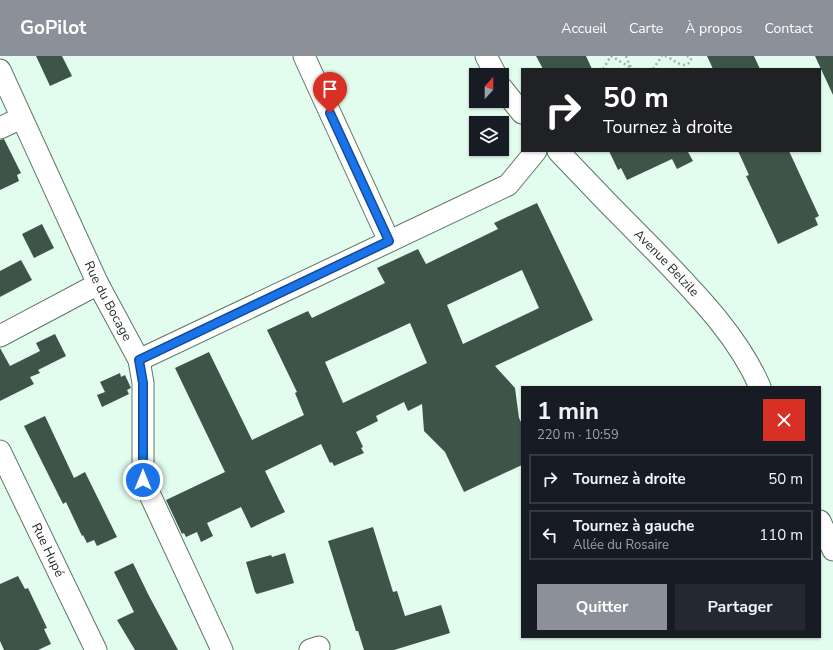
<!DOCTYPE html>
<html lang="fr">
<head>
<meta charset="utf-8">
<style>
  :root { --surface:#171b24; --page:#242831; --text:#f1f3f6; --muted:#9ea1a6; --line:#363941; --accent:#8c9099 }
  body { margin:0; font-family:"Nunito Sans",sans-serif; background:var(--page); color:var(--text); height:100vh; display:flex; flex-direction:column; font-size:15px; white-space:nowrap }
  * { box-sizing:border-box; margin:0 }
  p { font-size:13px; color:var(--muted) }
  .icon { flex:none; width:22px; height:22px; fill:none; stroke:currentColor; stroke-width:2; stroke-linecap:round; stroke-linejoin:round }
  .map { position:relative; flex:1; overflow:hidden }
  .drawer { position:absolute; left:521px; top:330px; width:300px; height:252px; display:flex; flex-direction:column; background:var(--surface); border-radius:0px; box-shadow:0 1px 3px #0004 }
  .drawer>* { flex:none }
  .hud { position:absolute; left:521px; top:12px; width:300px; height:84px; border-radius:0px; box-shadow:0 1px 3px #0004; background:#202124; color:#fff; overflow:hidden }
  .needle { width:26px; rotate:21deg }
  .controls { position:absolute; left:469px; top:12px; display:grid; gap:8px }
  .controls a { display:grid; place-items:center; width:40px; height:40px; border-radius:0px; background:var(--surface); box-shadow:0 1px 3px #0004; font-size:20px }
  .pin { position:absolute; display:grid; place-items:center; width:34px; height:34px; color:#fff; margin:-41px -17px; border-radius:50% 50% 50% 0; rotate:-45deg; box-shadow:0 0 4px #0007 }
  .pin .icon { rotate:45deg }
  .me { position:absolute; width:44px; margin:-22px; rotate:0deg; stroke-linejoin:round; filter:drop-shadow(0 0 3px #0008) }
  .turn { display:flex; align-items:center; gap:14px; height:84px; padding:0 16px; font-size:18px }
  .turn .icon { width:52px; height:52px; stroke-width:2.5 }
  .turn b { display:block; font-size:28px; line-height:34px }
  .round { display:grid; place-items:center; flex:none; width:42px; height:42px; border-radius:0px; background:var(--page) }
  .headline { display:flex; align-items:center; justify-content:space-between; height:68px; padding:0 16px }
  h1 { font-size:24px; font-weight:700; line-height:30px }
  .action { display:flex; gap:8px; margin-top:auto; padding:8px 16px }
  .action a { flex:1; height:46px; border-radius:0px; background:var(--accent); color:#fff; font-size:16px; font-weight:700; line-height:46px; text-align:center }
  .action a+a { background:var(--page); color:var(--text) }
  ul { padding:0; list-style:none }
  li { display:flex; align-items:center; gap:12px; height:50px; margin:0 8px 6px; padding:0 8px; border:2px solid var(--line); border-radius:0px }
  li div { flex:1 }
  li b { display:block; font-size:15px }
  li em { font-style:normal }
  header { display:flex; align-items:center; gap:24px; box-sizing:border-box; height:56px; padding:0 20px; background:var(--accent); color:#fff }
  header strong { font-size:19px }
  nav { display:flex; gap:22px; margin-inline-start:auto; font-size:14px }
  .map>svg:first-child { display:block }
  .building { fill:#3f5449; fill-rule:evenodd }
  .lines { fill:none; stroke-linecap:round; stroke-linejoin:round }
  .minor-casing { stroke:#5e7568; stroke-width:23 }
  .path { stroke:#9eb3a7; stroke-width:2.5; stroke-dasharray:2 3; stroke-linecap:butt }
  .minor { stroke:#fff; stroke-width:21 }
  .route-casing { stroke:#114b97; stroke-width:10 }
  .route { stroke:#1a73e8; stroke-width:7 }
  .labels { text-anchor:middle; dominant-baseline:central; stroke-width:4; stroke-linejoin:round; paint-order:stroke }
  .street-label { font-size:13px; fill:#1d2721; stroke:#e2fced }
</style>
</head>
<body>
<header>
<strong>GoPilot</strong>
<nav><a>Accueil</a><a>Carte</a><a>À propos</a><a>Contact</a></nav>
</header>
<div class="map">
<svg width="833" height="594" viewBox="0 0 833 594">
  <rect width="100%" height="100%" fill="#e2fced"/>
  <!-- building -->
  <g class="building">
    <path d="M36,0H62L72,20L50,30Z"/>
    <path d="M536,0H586L592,13H543Z"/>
    <path d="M707,0H754L760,13H713Z"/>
    <path d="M815,0H833V39Z"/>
    <path d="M4,83L21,117L17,119L19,125L0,134V84Z"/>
    <path d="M609,95H690L688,96L693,105L677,113L672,103L627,124L621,112L618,114Z"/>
    <path d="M738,95H789L819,160L815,162L818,169L778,188L746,120L749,119Z"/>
    <path d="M537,147L593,264L495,310L515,332L519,362L522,368V409L464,436L445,396L424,375L422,348L408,355L404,346L376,360L378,365L356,376L363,391L361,392L364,397L334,410L332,406L330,407L321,388L265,415L285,456L251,472L241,451L207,467L213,480L201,486L197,476L186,481L184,477L182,478L166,444L225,416L175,312L209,296L252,384L304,359L295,337L297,336L267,274L308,255L312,262L385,227L377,212L418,193L426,208L498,173L494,167ZM522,214L539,252L463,288L447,249ZM410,267L427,307L343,347L325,306Z"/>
    <path d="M42,168L54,192L34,202L22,178Z"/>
    <path d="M21,204L32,224L0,241V215Z"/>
    <path d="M55,278L66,300L38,314L40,317L30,321L34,328L0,345V292L10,310L40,295L36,287Z"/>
    <path d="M120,317L121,321L125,319L131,332L127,334L129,338L102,351L97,339L105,336L100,326Z"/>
    <path d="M45,360L74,422L85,416L117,481L97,490L94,484L87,487L83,479L82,480L66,446L63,448L24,370Z"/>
    <path d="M373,471L393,536L397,535L405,560L441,549L450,577L394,594H364L358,575H356L328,485Z"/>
    <path d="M285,497L294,527L257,538L255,536L246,506L271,499L272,501Z"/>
    <path d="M133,507L148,538L178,594H135L117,564L134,556L114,516Z"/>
    <path d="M18,520L25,533L28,532L47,572L44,573L51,588L38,594H4L0,585V528Z"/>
  </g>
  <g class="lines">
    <defs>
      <g id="minor">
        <path d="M304,0L389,185"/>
        <path d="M486,0L496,19"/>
        <path id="s1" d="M0,14L98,228L139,304L143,327V424L222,594"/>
        <path d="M502,32L522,57"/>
        <path d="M0,72L21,62"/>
        <path id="s2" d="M558,95C591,130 625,165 659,199C697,239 738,280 760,331"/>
        <path d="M0,280L98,228"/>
        <path d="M139,304L508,129L536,95"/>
        <path id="s3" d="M0,395L96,594"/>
        <path d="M820,465L833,494"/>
        <path d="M310,594L319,591"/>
      </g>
    </defs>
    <!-- minor casing -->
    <use href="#minor" class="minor-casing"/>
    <!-- path -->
    <g class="path">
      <path d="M626,0L631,12"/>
      <path d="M665,0C673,2 682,15 691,5V2L687,0"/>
      <path d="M603,13L611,0L633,13"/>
      <path d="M653,13L662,0"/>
    </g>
    <!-- minor -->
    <use href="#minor" class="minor"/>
  </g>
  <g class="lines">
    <defs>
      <path id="route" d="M143,424V327L139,304L389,185L330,57"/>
    </defs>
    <!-- route casing -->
    <use href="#route" class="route-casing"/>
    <!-- route -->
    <use href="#route" class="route"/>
  </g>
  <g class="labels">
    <!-- street labels -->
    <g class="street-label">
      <text stroke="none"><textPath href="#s2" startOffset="156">Avenue Belzile</textPath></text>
      <text stroke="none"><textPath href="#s1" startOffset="255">Rue du Bocage</textPath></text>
      <text stroke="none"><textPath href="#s3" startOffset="110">Rue Hupé</textPath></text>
    </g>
  </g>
</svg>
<div class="controls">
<a><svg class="needle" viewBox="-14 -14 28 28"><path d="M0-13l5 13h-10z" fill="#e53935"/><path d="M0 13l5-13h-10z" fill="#9ea1a6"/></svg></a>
<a><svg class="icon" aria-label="layers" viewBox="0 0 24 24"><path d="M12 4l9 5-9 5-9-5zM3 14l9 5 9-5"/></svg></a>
</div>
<div class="pin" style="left:330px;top:57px;background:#d93025"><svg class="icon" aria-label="arrive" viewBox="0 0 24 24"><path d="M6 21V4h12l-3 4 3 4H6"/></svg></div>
<svg class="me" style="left:143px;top:424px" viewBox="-20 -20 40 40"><circle r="17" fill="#1a73e8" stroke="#fff" stroke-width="3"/><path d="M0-11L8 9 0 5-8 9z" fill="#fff"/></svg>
<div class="hud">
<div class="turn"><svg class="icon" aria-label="right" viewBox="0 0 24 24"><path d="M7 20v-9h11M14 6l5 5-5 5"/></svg><div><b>50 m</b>Tournez à droite</div></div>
</div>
<section class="drawer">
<div class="headline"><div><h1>1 min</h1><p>220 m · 10:59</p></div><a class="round" style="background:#d93025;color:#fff"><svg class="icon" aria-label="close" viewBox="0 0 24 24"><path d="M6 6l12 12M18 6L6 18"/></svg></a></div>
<ul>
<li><svg class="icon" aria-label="right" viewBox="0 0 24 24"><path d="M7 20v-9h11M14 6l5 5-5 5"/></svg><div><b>Tournez à droite</b></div><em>50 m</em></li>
<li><svg class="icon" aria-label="left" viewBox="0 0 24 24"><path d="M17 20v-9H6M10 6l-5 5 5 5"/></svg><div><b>Tournez à gauche</b><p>Allée du Rosaire</p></div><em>110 m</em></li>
</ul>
<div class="action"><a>Quitter</a><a>Partager</a></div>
</section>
</div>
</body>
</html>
